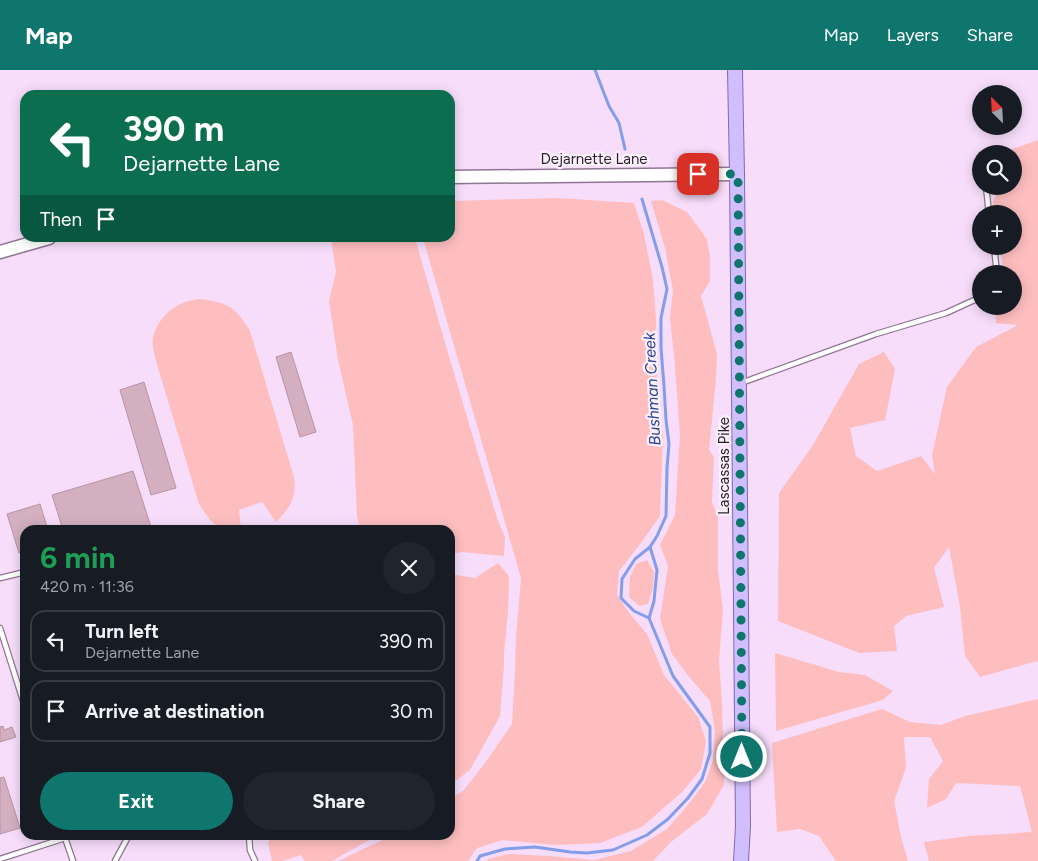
<!DOCTYPE html>
<html lang="en">
<head>
<meta charset="utf-8">
<style>
  :root { --surface:#171b24; --page:#20242c; --text:#f1f3f6; --muted:#9ea1a6; --line:#363941; --accent:#0f766e }
  body { margin:0; font-family:Figtree,sans-serif; background:var(--page); color:var(--text); height:100vh; display:flex; flex-direction:column; font-size:19px; white-space:nowrap }
  * { box-sizing:border-box; margin:0 }
  p { font-size:16px; color:var(--muted) }
  .icon { flex:none; width:28px; height:28px; fill:none; stroke:currentColor; stroke-width:2; stroke-linecap:round; stroke-linejoin:round }
  .map { position:relative; flex:1; overflow:hidden }
  .drawer { position:absolute; left:20px; top:455px; width:435px; height:315px; display:flex; flex-direction:column; background:var(--surface); border-radius:15px; box-shadow:0 2px 12px #0003 }
  .drawer>* { flex:none }
  .guide { position:absolute; left:20px; top:20px; width:435px; height:152px; border-radius:15px; box-shadow:0 2px 12px #0003; background:#0b6e4f; color:#fff; overflow:hidden }
  .needle { width:32px; rotate:336deg }
  .fabs { position:absolute; left:972px; top:15px; display:grid; gap:10px }
  .fabs a { display:grid; place-items:center; width:50px; height:50px; border-radius:50%; background:var(--surface); box-shadow:0 2px 12px #0003; font-size:25px }
  .pin { position:absolute; display:grid; place-items:center; width:42px; height:42px; color:#fff; margin:-21px; border-radius:10px; box-shadow:0 2px 8px #0006 }
  .me { position:absolute; width:55px; margin:-28px; rotate:0deg; stroke-linejoin:round; filter:drop-shadow(0 0 4px #0008) }
  .turn { display:flex; align-items:center; gap:18px; height:105px; padding:0 20px; font-size:22px }
  .turn .icon { width:65px; height:65px; stroke-width:2.5 }
  .turn b { display:block; font-size:35px; line-height:42px }
  .then { display:flex; align-items:center; height:48px; padding:0 20px; background:#0003; gap:10px; font-size:19px }
  .round { display:grid; place-items:center; flex:none; width:52px; height:52px; border-radius:26px; background:var(--page) }
  .head { display:flex; align-items:center; justify-content:space-between; height:85px; padding:0 20px }
  h1 { font-size:30px; font-weight:700; line-height:38px; color:#1e9e55 }
  .primary-button { display:flex; gap:10px; margin-top:auto; padding:10px 20px }
  .primary-button a { flex:1; height:58px; border-radius:30px; background:var(--accent); color:#fff; font-size:20px; font-weight:700; line-height:58px; text-align:center }
  .primary-button a+a { background:var(--page); color:var(--text) }
  ul { padding:0; list-style:none }
  li { display:flex; align-items:center; gap:15px; height:62px; margin:0 10px 8px; padding:0 10px; border:2px solid var(--line); border-radius:15px }
  li div { flex:1 }
  li b { display:block; font-size:19px }
  li em { font-style:normal }
  header { display:flex; align-items:center; gap:30px; box-sizing:border-box; height:70px; padding:0 25px; background:var(--accent); color:#fff }
  header strong { font-size:24px }
  nav { display:flex; gap:28px; margin-inline-start:auto; font-size:18px }
  .map>svg:first-child { display:block }
  .green { fill:#febec0 }
  .lines { fill:none; stroke-linecap:round; stroke-linejoin:round }
  .stream { stroke:#829dec; stroke-width:3 }
  .building { fill:#d3afbf; stroke:#b894a4 }
  .service-casing { stroke:#8d7690; stroke-width:7 }
  .secondary-casing { stroke:#8d7690; stroke-width:15 }
  .primary-casing { stroke:#816ab4; stroke-width:16 }
  .service { stroke:#fff; stroke-width:4.5 }
  .secondary { stroke:#fff; stroke-width:12 }
  .primary { stroke:#d0befe; stroke-width:14 }
  .route { stroke:#0f766e; stroke-width:9; stroke-dasharray:0 16.2 }
  .labels { text-anchor:middle; dominant-baseline:central; stroke-width:4.5; stroke-linejoin:round; paint-order:stroke }
  .street-label { font-size:15px; fill:#291f2a; stroke:#fbf1fc }
  .water-label { font-size:16px; font-style:italic; fill:#2a409a; stroke:#fbf1fc }
</style>
</head>
<body>
<header>
<strong>Map</strong>
<nav><a>Map</a><a>Layers</a><a>Share</a></nav>
</header>
<div class="map">
<svg width="1038" height="791" viewBox="0 0 1038 791">
  <rect width="100%" height="100%" fill="#f7ddfa"/>
  <!-- green -->
  <g class="green">
    <path d="M1038,70V594L1037,591L980,607L965,586L960,537L949,477L934,498L944,537L906,546L894,556L897,581L859,583L778,551L779,423L813,375L859,294L884,282L895,299L885,350L850,358L856,386L877,401L921,386L935,404L932,385L947,317L976,277L1018,255L996,253L995,236H1014V204H1004L1000,176H1014V144H995L993,131L1001,116H1014V84H999Z"/>
    <path d="M558,128L634,133L644,164L653,209L656,249V283L658,329L663,366L660,446L641,473L619,501L617,525L630,544L647,564L664,605L698,647L706,671L701,699L683,721L642,757L600,773L556,775L503,770L477,778L468,791H338L393,765H450V729L463,721L485,693L512,654L515,602L516,567L521,508L423,168H450V131Z"/>
    <path d="M662,130L687,142L707,169L710,187V211L701,226L717,284L716,309L709,380L714,387L712,432L718,447V500L723,540L719,590L722,633L724,715L707,744L671,772L653,791H487L488,789L509,784L549,786L594,790L631,781L667,759L688,735L705,712L713,690L715,662L710,631L690,608L672,584L660,549L668,496L660,475L675,445L680,364L674,285L670,249L673,220L665,178L651,131Z"/>
    <path d="M331,168H415L448,283L497,448L505,467L504,486L462,482L450,484V460H361L357,447L353,355L338,290L329,231L336,202Z"/>
    <path d="M198,229C227,232 235,236 250,261L294,407C297,426 290,439 276,452L262,432L239,440L241,460C216,460 212,454 199,434L158,298C156,289 151,278 153,267C156,253 169,238 183,233C187,231 193,230 198,229Z"/>
    <path d="M647,490L654,502L653,518L648,534L639,536L629,527L630,507L636,494Z"/>
    <path d="M498,493L509,506L508,542L504,583V596L500,646L470,700L450,715V504L475,508Z"/>
    <path d="M775,583L839,602L865,605L893,621L883,630L776,661Z"/>
    <path d="M1038,629V791H929L924,772L969,766L1032,762L1020,716L956,713L946,729L927,738L929,709L943,691L930,667H904L906,698L894,731L901,767L908,791H836L819,766L800,759L777,762L772,673L882,639L910,652L941,655L965,646Z"/>
    <path d="M275,765H378L332,791H305L301,785L282,791H272L268,772Z"/>
  </g>
  <g class="lines">
    <!-- stream -->
    <g class="stream">
      <path d="M595,0L609,36L619,53L625,79"/>
      <path d="M649,548L634,541L621,528L622,509L635,489L650,477"/>
      <path d="M477,791L480,786L505,779L535,777L570,782L587,783L613,780L647,765L668,749L688,728L702,709L710,683V657L673,606L649,548L654,531L657,500L650,477L657,466L666,446L667,398L669,374L666,350L664,316L661,278V248L667,219L662,197L642,129"/>
    </g>
  </g>
  <!-- building -->
  <g class="building">
    <path d="M291,282L316,362L300,367L276,287Z"/>
    <path d="M144,312L176,418L151,425L120,320Z"/>
    <path d="M133,401L152,460H63L52,425Z"/>
    <path d="M40,434L48,460H25V481L19,483L7,444Z"/>
    <path d="M3,656L4,660L12,657L16,667L0,672V657Z"/>
    <path d="M4,707L20,758L0,764V708Z"/>
  </g>
  <g class="lines">
    <defs>
      <g id="service">
        <path d="M986,116L989,144"/>
        <path d="M994,176L997,204"/>
        <path d="M741,313L876,264L946,243L981,227"/>
        <path d="M0,508L25,502"/>
        <path d="M0,558L25,637"/>
        <path d="M64,765L73,791"/>
        <path d="M249,765L250,780L255,791"/>
        <path d="M0,789L65,768"/>
        <path d="M115,791L129,765"/>
      </g>
      <g id="secondary">
        <path d="M450,107L737,104"/>
        <path d="M0,182L49,168"/>
      </g>
      <path id="primary" d="M735,0L737,104L743,756L741,791"/>
    </defs>
    <!-- service casing -->
    <use href="#service" class="service-casing"/>
    <!-- secondary casing -->
    <use href="#secondary" class="secondary-casing"/>
    <!-- primary casing -->
    <use href="#primary" class="primary-casing"/>
    <!-- service -->
    <use href="#service" class="service"/>
    <!-- secondary -->
    <use href="#secondary" class="secondary"/>
    <!-- primary -->
    <use href="#primary" class="primary"/>
  </g>
  <g class="lines">
    <!-- route -->
    <path class="route" d="M698,104H738L742,687"/>
  </g>
  <g class="labels">
    <!-- street labels -->
    <g class="street-label">
      <text x="594" y="89">Dejarnette Lane</text>
      <text transform="translate(724 396) rotate(-90)">Lascassas Pike</text>
    </g>
    <!-- water labels -->
    <g class="water-label">
      <text transform="translate(652 319) rotate(-93)">Bushman Creek</text>
    </g>
  </g>
</svg>
<div class="fabs">
<a><svg class="needle" viewBox="-14 -14 28 28"><path d="M0-13l5 13h-10z" fill="#e53935"/><path d="M0 13l5-13h-10z" fill="#9ea1a6"/></svg></a>
<a><svg class="icon" aria-label="search" viewBox="0 0 24 24"><circle cx="10" cy="10" r="6"/><path d="M15 15l6 6"/></svg></a>
<a>+</a>
<a>−</a>
</div>
<div class="pin" style="left:698px;top:104px;background:#d93025"><svg class="icon" aria-label="arrive" viewBox="0 0 24 24"><path d="M6 21V4h12l-3 4 3 4H6"/></svg></div>
<svg class="me" style="left:742px;top:687px" viewBox="-20 -20 40 40"><circle r="17" fill="#0f766e" stroke="#fff" stroke-width="3"/><path d="M0-11L8 9 0 5-8 9z" fill="#fff"/></svg>
<div class="guide">
<div class="turn"><svg class="icon" aria-label="left" viewBox="0 0 24 24"><path d="M17 20v-9H6M10 6l-5 5 5 5"/></svg><div><b>390 m</b>Dejarnette Lane</div></div>
<div class="then">Then<svg class="icon" aria-label="arrive" viewBox="0 0 24 24"><path d="M6 21V4h12l-3 4 3 4H6"/></svg></div>
</div>
<section class="drawer">
<div class="head"><div><h1>6 min</h1><p>420 m · 11:36</p></div><a class="round"><svg class="icon" aria-label="close" viewBox="0 0 24 24"><path d="M6 6l12 12M18 6L6 18"/></svg></a></div>
<ul>
<li><svg class="icon" aria-label="left" viewBox="0 0 24 24"><path d="M17 20v-9H6M10 6l-5 5 5 5"/></svg><div><b>Turn left</b><p>Dejarnette Lane</p></div><em>390 m</em></li>
<li><svg class="icon" aria-label="arrive" viewBox="0 0 24 24"><path d="M6 21V4h12l-3 4 3 4H6"/></svg><div><b>Arrive at destination</b></div><em>30 m</em></li>
</ul>
<div class="primary-button"><a>Exit</a><a>Share</a></div>
</section>
</div>
</body>
</html>
